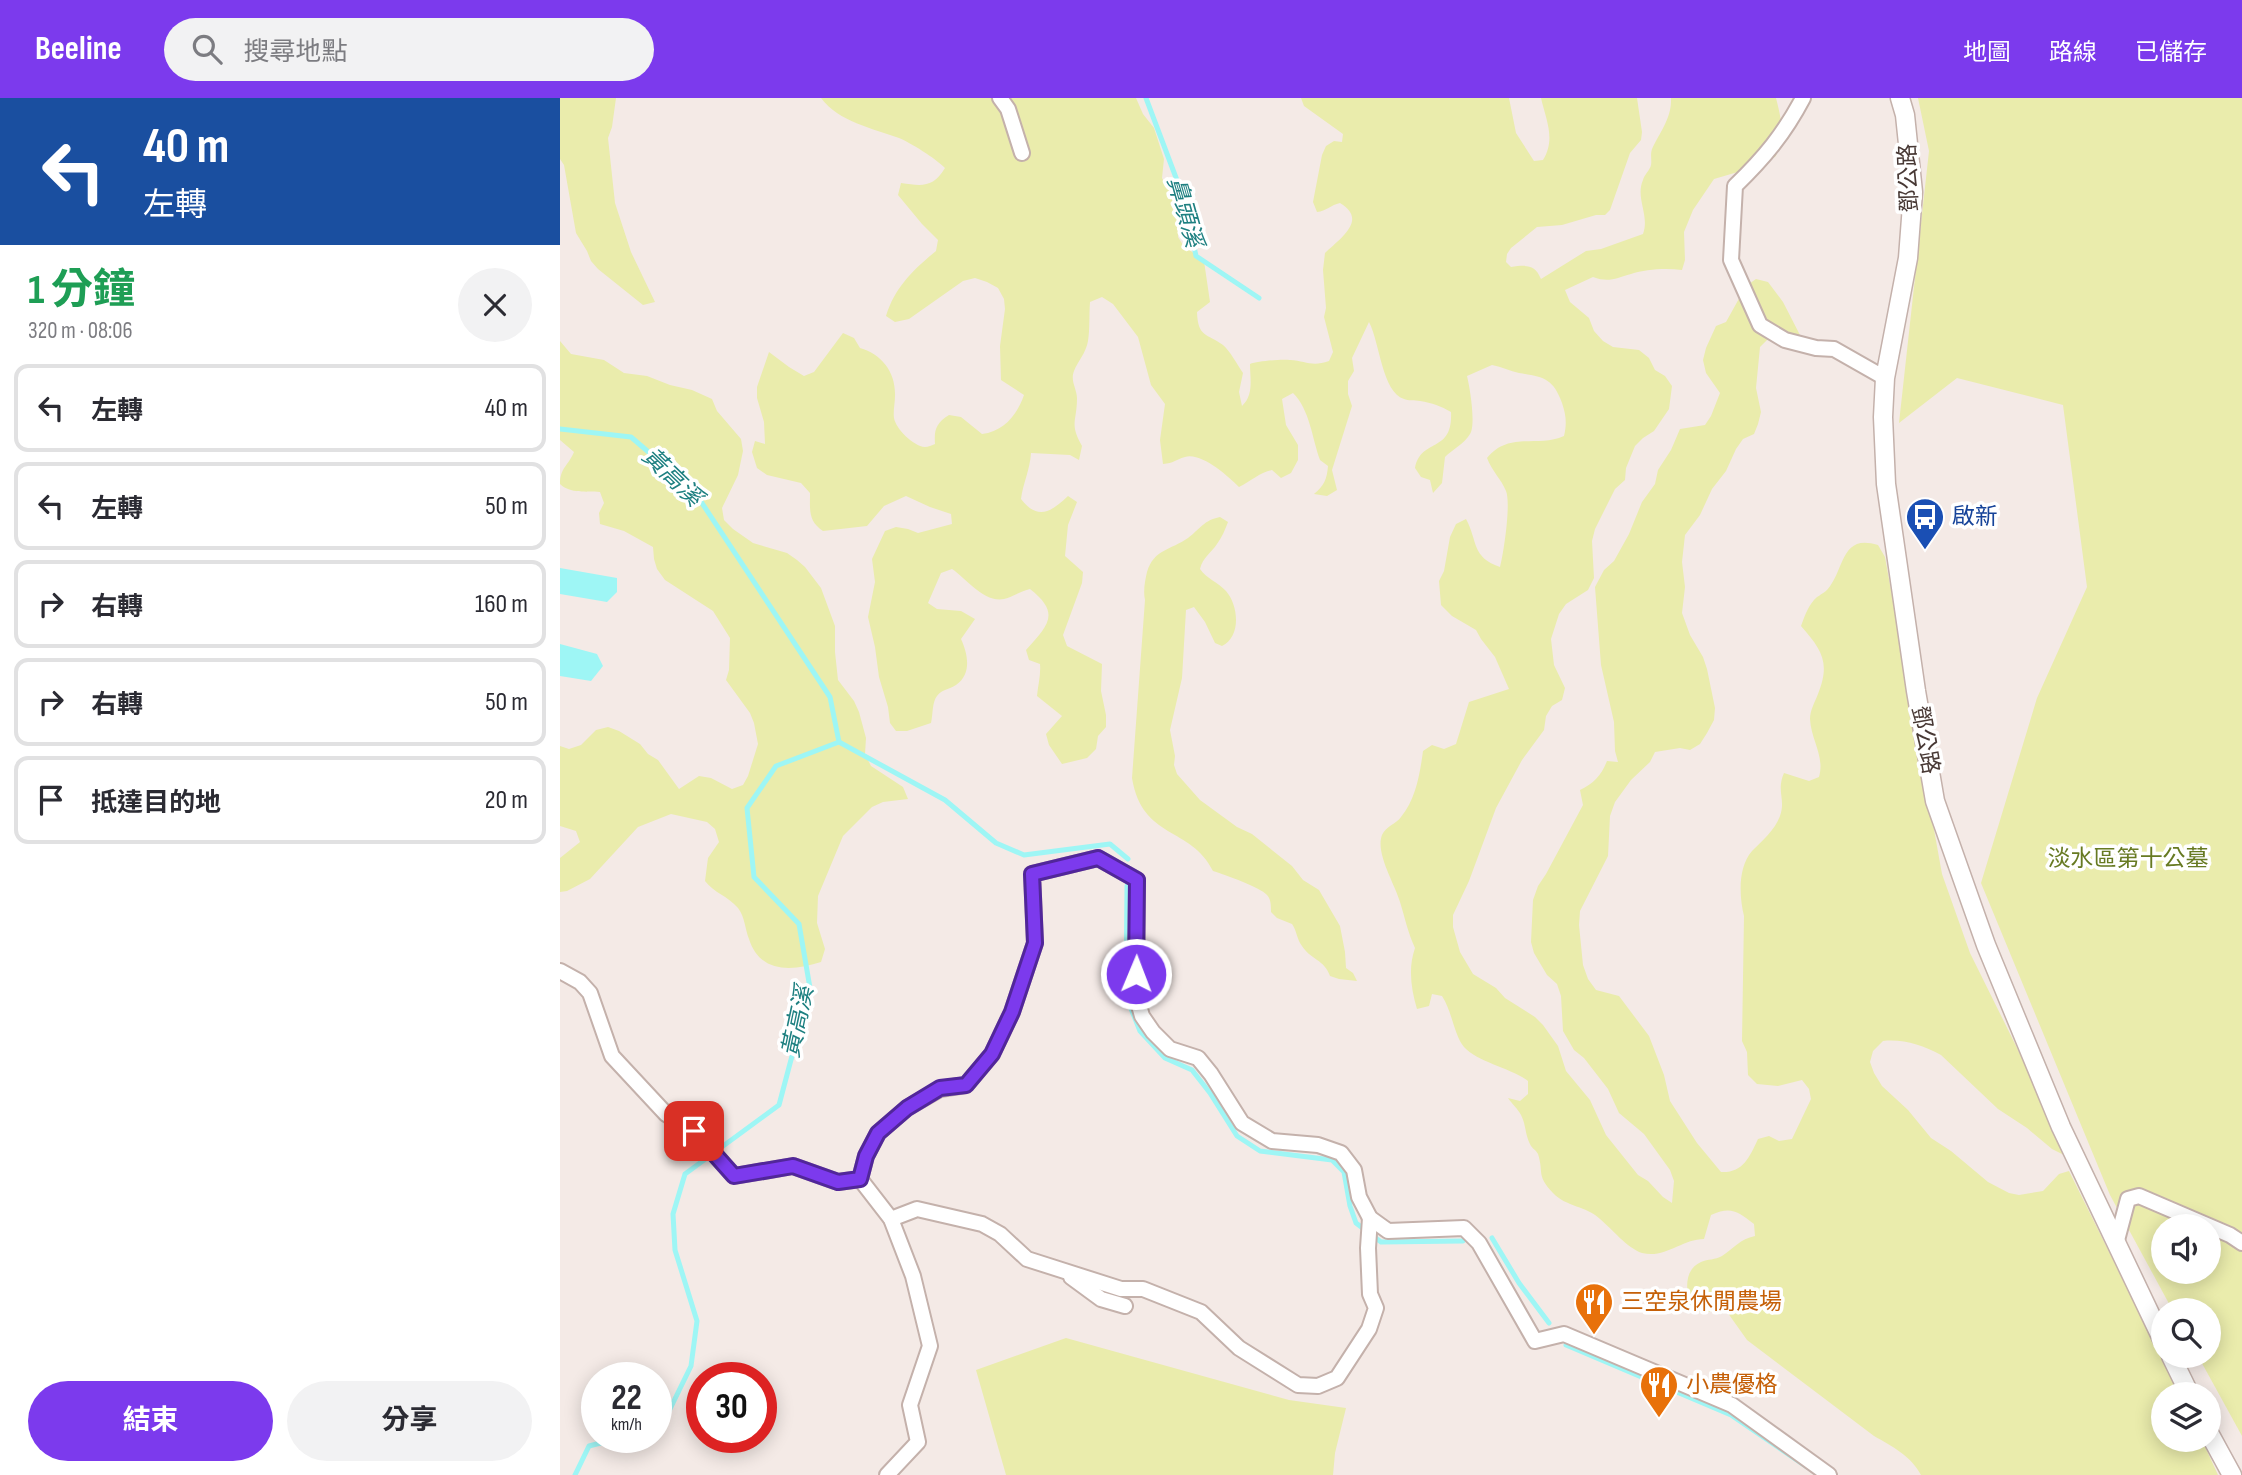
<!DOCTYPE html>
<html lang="zh-TW">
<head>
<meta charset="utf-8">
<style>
  :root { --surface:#fff; --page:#f2f2f3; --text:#2b2b33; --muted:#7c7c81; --line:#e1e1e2; --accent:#7c3aed }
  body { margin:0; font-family:"Sofia Sans Condensed","Noto Sans TC",sans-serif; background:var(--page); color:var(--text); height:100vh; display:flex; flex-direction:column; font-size:26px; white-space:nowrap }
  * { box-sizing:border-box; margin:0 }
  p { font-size:23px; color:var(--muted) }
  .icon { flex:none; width:38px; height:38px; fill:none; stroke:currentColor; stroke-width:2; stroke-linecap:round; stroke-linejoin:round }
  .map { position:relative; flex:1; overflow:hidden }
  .drawer { display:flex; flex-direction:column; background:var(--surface); width:560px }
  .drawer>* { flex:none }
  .top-card { background:#1a4fa0; color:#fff; overflow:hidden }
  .buttons { position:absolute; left:1591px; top:1116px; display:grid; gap:14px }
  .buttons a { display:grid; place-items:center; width:70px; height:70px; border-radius:50%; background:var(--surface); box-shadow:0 4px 18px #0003; font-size:35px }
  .speed { position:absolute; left:21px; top:1264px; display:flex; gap:14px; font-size:35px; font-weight:700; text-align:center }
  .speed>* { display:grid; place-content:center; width:91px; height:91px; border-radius:50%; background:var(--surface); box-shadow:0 4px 18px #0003; line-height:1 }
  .speed small { font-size:18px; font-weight:400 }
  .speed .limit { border:10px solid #d22; background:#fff; color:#111 }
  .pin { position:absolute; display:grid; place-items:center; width:60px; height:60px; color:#fff; margin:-30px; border-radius:14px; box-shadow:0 4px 10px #0006 }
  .me { position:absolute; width:77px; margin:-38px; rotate:1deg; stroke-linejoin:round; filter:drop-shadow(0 0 5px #0008) }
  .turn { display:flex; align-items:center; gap:24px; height:147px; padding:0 28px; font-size:32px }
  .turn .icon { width:91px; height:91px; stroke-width:2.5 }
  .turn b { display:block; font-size:49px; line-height:60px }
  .round { display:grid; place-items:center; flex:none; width:74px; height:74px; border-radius:37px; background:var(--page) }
  .head { display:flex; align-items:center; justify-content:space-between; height:119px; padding:0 28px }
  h1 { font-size:42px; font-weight:700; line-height:52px; color:#1e9e55 }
  .action { display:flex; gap:14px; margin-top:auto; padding:14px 28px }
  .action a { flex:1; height:80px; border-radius:42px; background:var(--accent); color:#fff; font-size:28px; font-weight:700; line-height:80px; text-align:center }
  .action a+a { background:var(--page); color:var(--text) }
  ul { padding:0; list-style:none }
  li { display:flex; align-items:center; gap:21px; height:88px; margin:0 14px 10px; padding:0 14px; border:4px solid var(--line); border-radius:14px }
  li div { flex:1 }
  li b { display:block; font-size:26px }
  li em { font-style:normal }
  header { display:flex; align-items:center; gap:42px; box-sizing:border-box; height:98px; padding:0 35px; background:var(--accent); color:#fff }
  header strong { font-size:33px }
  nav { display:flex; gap:38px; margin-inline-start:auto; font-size:24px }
  .search { width:490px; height:63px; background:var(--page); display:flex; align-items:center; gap:18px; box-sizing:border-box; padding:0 24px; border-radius:38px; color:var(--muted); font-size:26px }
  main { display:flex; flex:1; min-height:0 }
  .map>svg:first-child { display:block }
  .green { fill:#eaecac; fill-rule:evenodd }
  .water { fill:#9ef6f5 }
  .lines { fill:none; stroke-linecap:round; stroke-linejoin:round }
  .stream { stroke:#9ef6f5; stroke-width:5 }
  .minor-casing { stroke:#c4b1ab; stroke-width:18 }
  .tertiary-casing { stroke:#c4b1ab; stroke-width:21 }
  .minor { stroke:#fff; stroke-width:14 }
  .tertiary { stroke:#fff; stroke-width:18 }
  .route-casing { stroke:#51269a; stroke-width:18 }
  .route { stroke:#7c3aed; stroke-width:12 }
  .labels { text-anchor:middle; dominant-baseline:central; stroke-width:7; stroke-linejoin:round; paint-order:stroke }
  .street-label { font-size:23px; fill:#483935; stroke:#fff }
  .transit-label { font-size:23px; fill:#164399; stroke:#fff; text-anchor:start }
  .park-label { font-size:23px; fill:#677a22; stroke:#fff }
  .food-label { font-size:23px; fill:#c56008; stroke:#fff; text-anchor:start }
  .water-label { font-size:24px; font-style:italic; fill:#1e8081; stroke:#fff }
</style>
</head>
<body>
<header>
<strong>Beeline</strong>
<div class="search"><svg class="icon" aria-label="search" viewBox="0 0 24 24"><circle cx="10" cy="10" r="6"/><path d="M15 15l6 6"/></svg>搜尋地點</div>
<nav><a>地圖</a><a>路線</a><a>已儲存</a></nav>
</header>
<main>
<section class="drawer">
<div class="top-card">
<div class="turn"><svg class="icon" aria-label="left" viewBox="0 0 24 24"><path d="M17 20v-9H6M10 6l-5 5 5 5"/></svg><div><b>40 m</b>左轉</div></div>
</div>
<div class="head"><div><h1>1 分鐘</h1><p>320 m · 08:06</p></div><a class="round"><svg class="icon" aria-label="close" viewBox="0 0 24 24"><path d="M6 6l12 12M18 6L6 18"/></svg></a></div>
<ul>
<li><svg class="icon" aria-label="left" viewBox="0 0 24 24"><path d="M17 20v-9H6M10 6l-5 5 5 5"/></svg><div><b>左轉</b></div><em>40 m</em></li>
<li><svg class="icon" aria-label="left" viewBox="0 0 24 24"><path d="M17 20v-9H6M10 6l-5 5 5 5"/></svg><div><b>左轉</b></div><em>50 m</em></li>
<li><svg class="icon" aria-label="right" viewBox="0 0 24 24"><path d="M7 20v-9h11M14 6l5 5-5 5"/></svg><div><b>右轉</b></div><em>160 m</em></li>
<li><svg class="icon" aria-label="right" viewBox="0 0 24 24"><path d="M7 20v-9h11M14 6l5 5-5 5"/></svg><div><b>右轉</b></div><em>50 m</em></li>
<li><svg class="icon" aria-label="arrive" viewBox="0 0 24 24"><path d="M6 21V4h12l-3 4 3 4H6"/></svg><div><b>抵達目的地</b></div><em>20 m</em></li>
</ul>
<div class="action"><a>結束</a><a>分享</a></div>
</section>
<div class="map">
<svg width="1682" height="1377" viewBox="0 0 1682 1377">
  <rect width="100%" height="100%" fill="#f4eae6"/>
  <!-- green -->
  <g class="green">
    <path d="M0,0H56L52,29L48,40L55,105L71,154L95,204L83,207L38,171L31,163L27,153L16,135L4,67L0,61Z"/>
    <path d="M261,0H576L583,16L594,30L604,61L602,80L621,114L618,139L623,147L644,163L650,204L637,214C638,240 647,235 663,247C670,253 677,266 683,275L679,294L682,308C694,297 690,281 690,266C698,263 721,261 730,262C746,263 752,269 769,263L773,254L764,219L766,210L763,172L765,155C779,141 809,122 780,105C771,107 766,113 757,114L753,104L762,57L766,48L774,43L782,44L783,36L744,8L741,0H949L956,35L974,63L983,62C996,41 986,22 981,0H1077L1082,34L1081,42L1070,55L1050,112L1045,117H1036L1002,127L977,129L951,150L947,156L946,164L951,169C966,167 975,166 981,181L1026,153L1041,151L1083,136C1090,117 1075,100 1083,82C1084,77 1090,72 1091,67C1092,62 1090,57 1092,51C1100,34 1112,20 1111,0H1216C1223,28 1223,30 1216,58L1205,66L1154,81L1133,112L1124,134L1125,162L1122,172C1106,170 1086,171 1071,176C1056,180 1049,185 1033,179L1005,192L1010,204L1029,220L1034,233L1043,243L1053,249L1079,252L1089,260L1095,272L1105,278L1112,288L1109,311L1094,333L1083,340L1075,348L1066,370L1065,382L1055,391L1035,431L1032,443L1034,480L1028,492L1006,506L999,516L991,541L994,567L1005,590L1002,602L992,608L986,618L984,632L962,662L936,710L909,783L893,817V829L900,854L913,876L936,890L945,900L975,919L983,927L998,948L1006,973L1030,1002L1046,1037L1078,1077L1088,1083L1103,1099L1112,1105L1114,1083L1110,1072L1084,1036L1059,1015L1048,991L1024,960L1014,952L1003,933L1001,898L997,886L987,877L974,855L971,844L973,802L978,788L986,776L1023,707L1020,692C1034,685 1041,678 1047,663L1058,664L1055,653L1054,624L1041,567L1035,489L1044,472L1054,463L1069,436L1082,404L1095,386L1098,372L1111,352L1120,331L1145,327L1151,318L1160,295L1146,275L1143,262L1146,250L1156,228L1166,224L1186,188L1196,181L1208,184L1223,204L1241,239H1210L1200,249L1196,290L1201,314L1198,326L1194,336L1183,341L1176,351L1166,373L1152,391L1140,417L1125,437L1122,464L1125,489L1122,515L1130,537L1143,559L1147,571L1155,610L1154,622L1147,635L1140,646L1130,652L1120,650L1095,654L1090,664L1071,682L1055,704L1050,718L1048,758L1020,813L1019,827L1023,867L1028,881L1036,892L1059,898L1089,938L1104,977L1110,1003L1137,1045L1161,1074C1183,1075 1189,1060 1198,1041L1209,1038L1219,1043L1232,1041L1251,1001L1249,991L1242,982L1218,988L1197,986L1188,977L1187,954L1182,943L1184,818C1179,798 1178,769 1192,753C1202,743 1215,732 1220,718C1226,701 1216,693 1224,675L1249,683L1259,679C1265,658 1251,642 1250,621C1250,612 1255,604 1258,596C1271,564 1261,551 1241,528C1245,517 1249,506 1257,499C1259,498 1266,493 1267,492C1285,472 1280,435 1318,447L1325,459L1382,776L1410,855L1512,1061L1492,1051L1467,1030L1438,1011L1381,957C1362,947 1344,941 1323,943L1313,953L1310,964L1314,975L1322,988L1348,1012L1371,1040L1391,1053L1428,1084L1449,1095L1459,1097L1483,1093L1499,1076L1509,1073L1620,1297H1603V1342H1642L1658,1377H1361C1351,1358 1332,1348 1314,1338L1187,1242L1165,1211L1142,1215L1131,1209C1126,1194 1123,1172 1141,1164C1148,1161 1155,1162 1162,1158C1174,1150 1180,1141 1195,1138L1194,1126C1177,1113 1171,1108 1151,1117L1144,1141C1122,1141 1105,1161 1082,1155C1067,1150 1052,1131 1040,1121C1027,1108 1006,1109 993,1095C976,1077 984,1075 978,1056C976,1052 974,1052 971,1048C965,1038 966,1026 961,1017C958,1011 952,1006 948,1000L960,1003L968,996V983C951,970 917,964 904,949C894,937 892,913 882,898L872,896L869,908L857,911C851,891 848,870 855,850C848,835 845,820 840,804C835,786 815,755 822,737C826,728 836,726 841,719C856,701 860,675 863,653L872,647L884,651L896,646L909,604L949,591L935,559L921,541L916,532L892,518L881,507L879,483L884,473L890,439L896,426L906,421C918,443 911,459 940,469C944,454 951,405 946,393C941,381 932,373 927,360C949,333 977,350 1004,338C1007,325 1006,317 1002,305C993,280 983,279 959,275C950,273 942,269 932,267L907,278C910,290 916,327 910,336C905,345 892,352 885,359L882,385L873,395L870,382L861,379L855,370C861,339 893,356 891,314C881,308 872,305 860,303C855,302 848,303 844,301C822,294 820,245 809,224L792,260L794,273L788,283V296L792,308L772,372L777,392L767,398L754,396C764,388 767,381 768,368L760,362C752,340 750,312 733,295L722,301L726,327L738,347V362L731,375L721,380L712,372C699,375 691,383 679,389C668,378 641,354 625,359C615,362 614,365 603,366L600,342L605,306L591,287L578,239L553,206L542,199L530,204C529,217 530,231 528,243C526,255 518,263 514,273C510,283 517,291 517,300C517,324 509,325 522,348L519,362L510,357L471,355C470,372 463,385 461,401C478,423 491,414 508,398L517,404L508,427L505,458L523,474L522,485L503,537L507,548L542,566L541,593L546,617V629L538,638L536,651L527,660L502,666L489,647L486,636L502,618L477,598C478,587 481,577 480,566L469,562L466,552C487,528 502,516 470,491C461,493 450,500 444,501C424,505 407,481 392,471L381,475L368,505L377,511L401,513L415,521L401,541C408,556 412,576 396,587C389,592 382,591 377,598C372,604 373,617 371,625L347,633H336L330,625L328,609L319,579L315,549L308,519L315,484L312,461L325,433L336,429L348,431L358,435L392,426L391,416L370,409L346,398L324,408L307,428L263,433C248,423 250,412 250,395L241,385L207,377L197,370L192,354L195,343L205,346L204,324L197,300V289L209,254L229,269L244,278L254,274L283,235L294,240L300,250C322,256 336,275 335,298C335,305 333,313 334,320C336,331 353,348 365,349C368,349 372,347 375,346C374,332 376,325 389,317L401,319L422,336C444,333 457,317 464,297L441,282L440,248L445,211L444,201L438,190L427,184L415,180L403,183L349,221L335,224L326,218C335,189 353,172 376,153L378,142L362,126L338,97L341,85C362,88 373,90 385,70C375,60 351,45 339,40C312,30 279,24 261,0Z"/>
    <path d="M1358,0H1682V1338L1638,1258H1648V1213H1613L1550,1097L1421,785L1477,600L1527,489L1503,307L1397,280L1339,325L1369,53ZM1603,1129H1648V1174H1603Z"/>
    <path d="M0,243L11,256L44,262L64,275L87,278L110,287L132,292L152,301L157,313L181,341L183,353L178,377L162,410L164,422L173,431L193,445L227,455L237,462L245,469L261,490L275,528V554L278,582L294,603L299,614L306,640L305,656L311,668L343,689L348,701L323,704L312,709L283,738L258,798L257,825L265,851L261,864C233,873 200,876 189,841C185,831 185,819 178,810C168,798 154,795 145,783L148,760L159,744L155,731L147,724L111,716L78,729L30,781L7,793L0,794V760L20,744L16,733L0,728V648L9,651L21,647L36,632L48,629L59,633L80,646L88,656L98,662L119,691L139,678L151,680L172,691L183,687L188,678L198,646L194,625L190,615L166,582L169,572L170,540L153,513L105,482L97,471L94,461L93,449L64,433L40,426L39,415L44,405L40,394C27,393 10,396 0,386C0,370 8,368 14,354L0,342Z"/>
    <path d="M660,419L668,424C665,432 662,439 657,446C651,455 643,459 640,471C647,481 658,484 666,493C679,508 681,539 662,548L655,545L645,524L634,509L626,512L622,580L610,632L615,658L614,667L617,676L640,702L677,729L692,736L732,768L743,782L759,792L780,828L785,854L786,870L793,875L797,883L779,881L770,878C765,862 750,861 742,848C737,842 737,833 732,826L717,820L711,814C711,808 711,801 707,797C700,789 665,777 653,773C631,728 582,742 572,680L585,502C583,493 585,483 587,474C594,451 611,452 628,440C640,431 644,422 660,419Z"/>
    <path d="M506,1240L729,1302L786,1310L775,1355L773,1377H446L416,1272Z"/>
  </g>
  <!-- water -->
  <g class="water">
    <path d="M0,470L57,480V494L47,504L0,496Z"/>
    <path d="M0,546L37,556L43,568L31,583L0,578Z"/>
  </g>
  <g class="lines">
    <!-- stream -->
    <g class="stream">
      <path d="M586,0L624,101L636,158L699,200"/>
      <path d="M0,331L71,339L134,393L270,599L279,644"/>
      <path d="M279,644L385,702L436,745L464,757L550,746L568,761"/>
      <path d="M567,788L566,898L580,933L605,960L632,972L650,995L677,1038L700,1053L772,1062L784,1074L790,1108L796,1125L821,1144L903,1143"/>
      <path d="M932,1140L959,1185L989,1225"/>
      <path d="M1006,1247L1171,1317L1247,1369"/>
      <path d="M96,1322L109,1313L131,1268L137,1223L115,1152L113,1116L125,1076L219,1007L250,890L239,826L194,779L187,710L216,668L279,644"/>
      <path d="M15,1377L29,1348L64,1339"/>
    </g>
    <defs>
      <g id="minor">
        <path d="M440,0L448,11L462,55"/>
        <path d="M1243,0C1224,36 1204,60 1175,88L1171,162L1200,227L1225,242L1256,250L1274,251L1325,280"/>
        <path d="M0,873L20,884L30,895L52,958L106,1016L134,1033L174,1078L233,1068L278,1084L300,1081"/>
        <path d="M331,1121L357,1111L422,1126L440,1136L467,1161L561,1191H583L641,1214L679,1250L738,1287L758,1288L777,1280L809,1231L816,1210L810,1196L808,1150L810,1120"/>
        <path d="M1556,1146L1568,1101L1579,1098L1670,1137L1682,1145"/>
        <path d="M511,1179L541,1201L565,1208"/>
        <path d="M327,1377L358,1344L350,1307L370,1248L353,1178L331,1121L300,1081L306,1058L318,1035L347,1010L380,991L406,987L432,956L452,914L475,845L472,776L538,760L577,782L576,897L582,918L593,934L610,951L638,960L651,976L682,1025L712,1043L758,1047L781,1055L794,1072L799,1099L810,1120L828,1133L904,1130L919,1145L975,1243L1004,1236L1172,1307L1269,1377"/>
      </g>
      <g id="tertiary">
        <path d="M1340,0L1345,17L1353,94L1348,160L1325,280L1323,319L1326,386L1356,593L1375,703L1426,847L1501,1029L1603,1243"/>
        <path d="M1611,1258L1630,1297"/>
        <path d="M1648,1333L1672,1377"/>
      </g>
    </defs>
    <!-- minor casing -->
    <use href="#minor" class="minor-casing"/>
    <!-- tertiary casing -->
    <use href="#tertiary" class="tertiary-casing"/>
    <!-- minor -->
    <use href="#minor" class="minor"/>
    <!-- tertiary -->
    <use href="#tertiary" class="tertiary"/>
  </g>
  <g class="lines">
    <defs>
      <path id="route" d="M134,1033L174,1078L233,1068L278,1084L300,1081L306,1058L318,1035L347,1010L380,990L406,987L432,956L452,914L475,845L472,776L538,760L577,782L576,876"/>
    </defs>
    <!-- route casing -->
    <use href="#route" class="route-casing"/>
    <!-- route -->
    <use href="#route" class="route"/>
  </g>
  <!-- icons -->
  <defs>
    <symbol id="bus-pin" viewBox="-11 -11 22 30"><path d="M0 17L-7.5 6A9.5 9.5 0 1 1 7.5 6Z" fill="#1a4fb4" stroke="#fff"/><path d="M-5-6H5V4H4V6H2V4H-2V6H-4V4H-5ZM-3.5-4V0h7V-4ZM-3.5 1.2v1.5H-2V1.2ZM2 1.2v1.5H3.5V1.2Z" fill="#fff"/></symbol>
    <symbol id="restaurant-pin" viewBox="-11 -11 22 30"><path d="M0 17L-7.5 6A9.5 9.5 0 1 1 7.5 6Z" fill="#e8710a" stroke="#fff"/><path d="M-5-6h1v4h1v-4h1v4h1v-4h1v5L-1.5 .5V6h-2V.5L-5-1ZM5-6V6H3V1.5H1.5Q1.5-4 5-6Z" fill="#fff"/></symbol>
  </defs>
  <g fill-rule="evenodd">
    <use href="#bus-pin" x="1343" y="397" width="44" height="60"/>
    <use href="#restaurant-pin" x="1012" y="1182" width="44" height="60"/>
    <use href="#restaurant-pin" x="1077" y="1265" width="44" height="60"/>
  </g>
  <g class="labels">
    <!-- street labels -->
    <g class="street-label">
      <text transform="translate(1349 80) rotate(-92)">鄧公路</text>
      <text transform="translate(1365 642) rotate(80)">鄧公路</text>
    </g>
    <!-- transit labels -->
    <g class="transit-label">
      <text x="1392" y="419">啟新</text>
    </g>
    <!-- park labels -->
    <g class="park-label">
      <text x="1568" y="761">淡水區第十公墓</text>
    </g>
    <!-- food labels -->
    <g class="food-label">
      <text x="1061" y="1204">三空泉休閒農場</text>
      <text x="1126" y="1287">小農優格</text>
    </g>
    <!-- water labels -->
    <g class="water-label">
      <text transform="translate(625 114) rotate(74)">鼻頭溪</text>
      <text transform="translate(112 379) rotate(44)">黃高溪</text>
      <text transform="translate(238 924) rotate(-78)">黃高溪</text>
    </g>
  </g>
</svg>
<div class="buttons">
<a><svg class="icon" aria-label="sound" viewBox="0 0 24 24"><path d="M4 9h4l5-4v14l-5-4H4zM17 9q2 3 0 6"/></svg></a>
<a><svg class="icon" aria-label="search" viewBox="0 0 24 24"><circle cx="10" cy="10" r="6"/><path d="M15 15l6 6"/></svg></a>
<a><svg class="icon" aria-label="layers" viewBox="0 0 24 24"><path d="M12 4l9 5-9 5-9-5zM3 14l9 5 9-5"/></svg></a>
</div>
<div class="speed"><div>22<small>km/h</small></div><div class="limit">30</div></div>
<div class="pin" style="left:134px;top:1033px;background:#d93025"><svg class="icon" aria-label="arrive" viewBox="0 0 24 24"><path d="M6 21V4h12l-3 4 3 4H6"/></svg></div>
<svg class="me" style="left:576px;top:876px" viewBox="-20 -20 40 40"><circle r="17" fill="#7c3aed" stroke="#fff" stroke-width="3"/><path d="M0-11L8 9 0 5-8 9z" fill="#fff"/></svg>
</div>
</main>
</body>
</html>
